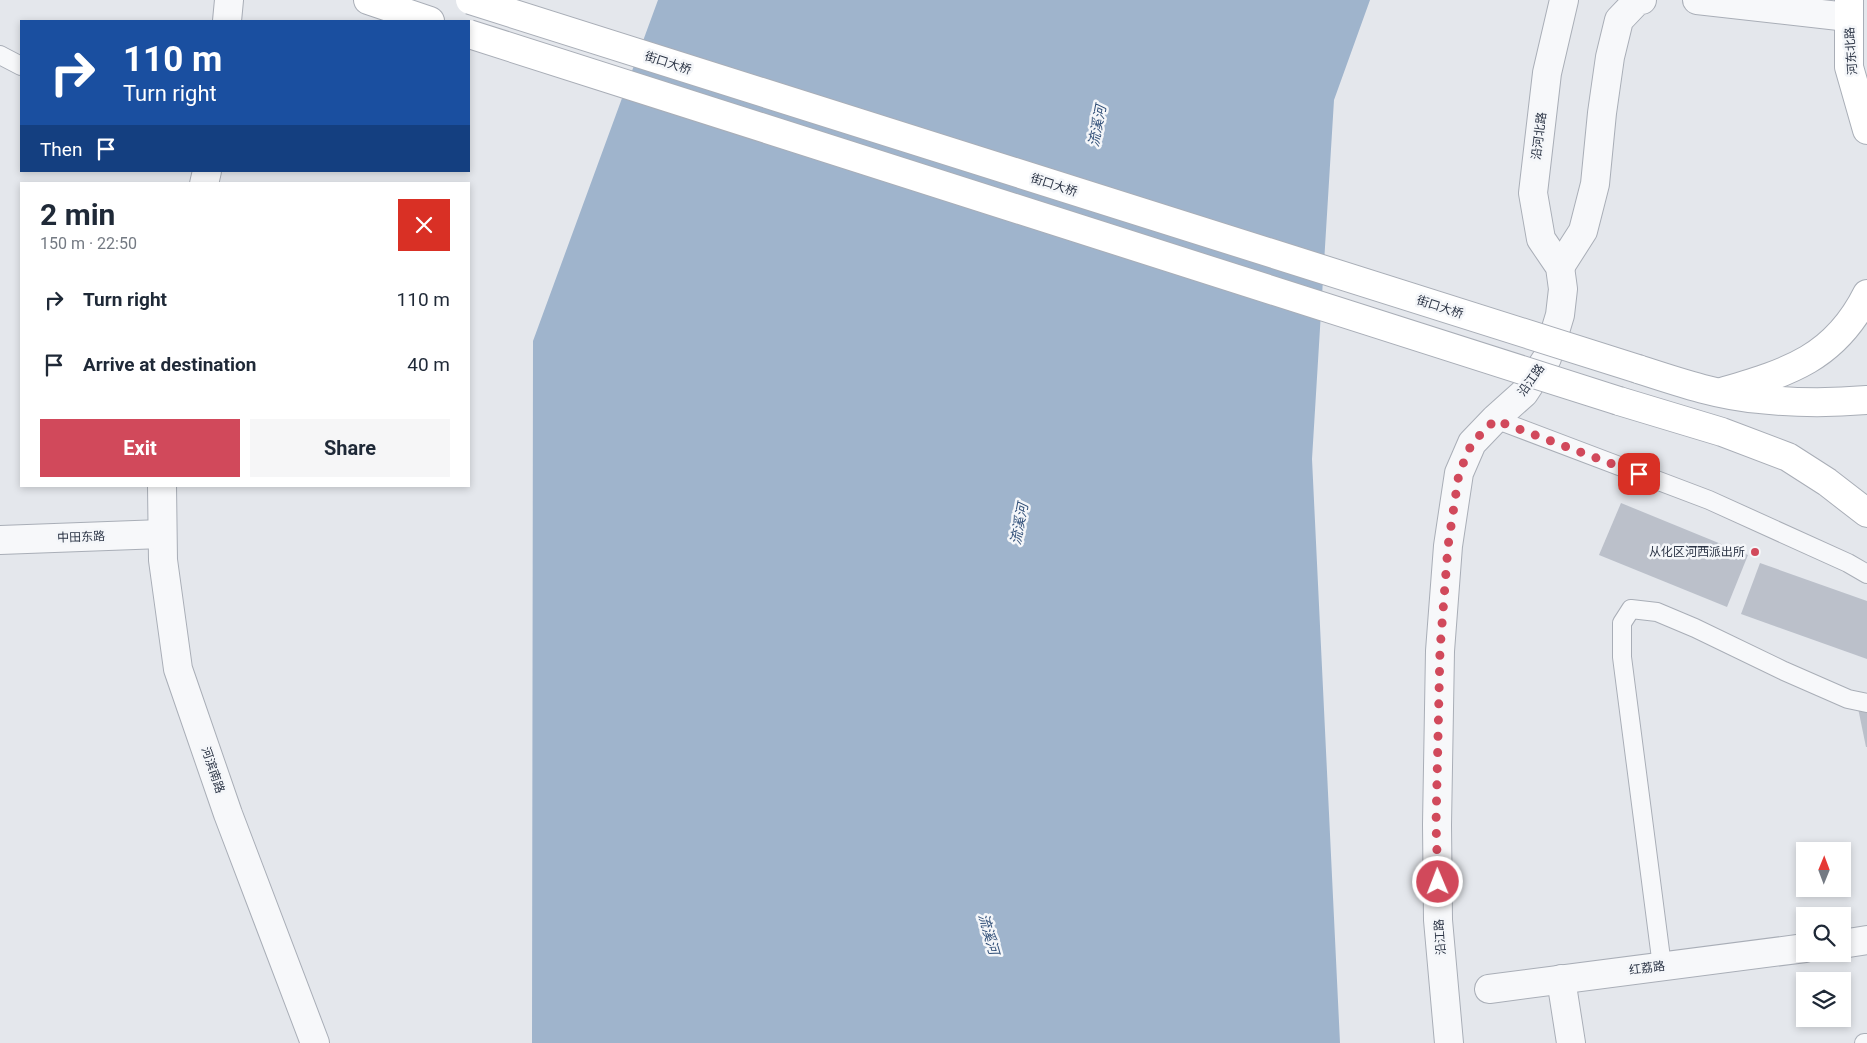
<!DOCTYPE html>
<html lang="en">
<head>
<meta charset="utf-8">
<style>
  :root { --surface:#fff; --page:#f6f6f7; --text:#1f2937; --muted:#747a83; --accent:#d1495b }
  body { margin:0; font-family:Roboto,"Noto Sans SC",sans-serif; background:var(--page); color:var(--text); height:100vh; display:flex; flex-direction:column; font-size:19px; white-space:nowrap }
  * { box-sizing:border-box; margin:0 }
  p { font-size:16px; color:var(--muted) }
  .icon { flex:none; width:28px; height:28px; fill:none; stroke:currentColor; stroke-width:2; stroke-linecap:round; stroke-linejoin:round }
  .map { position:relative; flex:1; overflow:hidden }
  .drawer { position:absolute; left:20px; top:182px; width:450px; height:305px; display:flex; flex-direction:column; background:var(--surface); border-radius:0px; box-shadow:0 2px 8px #0003 }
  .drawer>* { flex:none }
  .top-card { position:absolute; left:20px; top:20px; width:450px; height:152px; border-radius:0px; box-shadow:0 2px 8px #0003; background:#1a4fa0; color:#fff; overflow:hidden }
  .needle { width:32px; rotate:1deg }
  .controls { position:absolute; left:1796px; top:842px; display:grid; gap:10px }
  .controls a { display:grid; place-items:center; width:55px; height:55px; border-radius:0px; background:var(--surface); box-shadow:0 2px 8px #0003; font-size:25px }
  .pin { position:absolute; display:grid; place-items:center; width:42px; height:42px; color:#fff; margin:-21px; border-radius:10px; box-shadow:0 2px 8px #0006 }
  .me { position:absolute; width:55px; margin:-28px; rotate:359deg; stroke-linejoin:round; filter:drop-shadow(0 0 4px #0008) }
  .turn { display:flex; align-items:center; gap:18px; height:105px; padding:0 20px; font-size:22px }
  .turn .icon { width:65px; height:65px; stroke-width:2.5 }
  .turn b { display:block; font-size:35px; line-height:42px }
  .then { display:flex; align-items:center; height:48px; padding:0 20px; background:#0003; gap:10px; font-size:19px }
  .round { display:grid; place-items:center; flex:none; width:52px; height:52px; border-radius:0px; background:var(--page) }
  .head { display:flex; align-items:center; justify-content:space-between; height:85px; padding:0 20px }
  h1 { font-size:30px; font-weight:700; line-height:38px }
  .cta { display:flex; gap:10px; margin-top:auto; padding:10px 20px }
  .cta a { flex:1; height:58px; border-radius:0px; background:var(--accent); color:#fff; font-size:20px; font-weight:700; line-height:58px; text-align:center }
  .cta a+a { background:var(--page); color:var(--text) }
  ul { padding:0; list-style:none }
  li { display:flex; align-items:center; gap:15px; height:65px; padding:0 20px }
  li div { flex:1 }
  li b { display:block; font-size:19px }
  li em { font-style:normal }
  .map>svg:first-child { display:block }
  .water { fill:#9fb4cc }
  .building { fill:#bbc0ca }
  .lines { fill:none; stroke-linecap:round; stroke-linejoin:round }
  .service-casing { stroke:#a9aeb7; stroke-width:20 }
  .minor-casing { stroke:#a9aeb7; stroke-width:30 }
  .tertiary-casing { stroke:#a9aeb7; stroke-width:30 }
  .secondary-casing { stroke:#a9aeb7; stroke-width:30 }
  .service { stroke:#f7f8fa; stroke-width:18 }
  .minor { stroke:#f7f8fa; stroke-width:28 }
  .tertiary { stroke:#f7f8fa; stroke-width:28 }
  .secondary { stroke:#fff; stroke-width:28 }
  .secondary-bridge-casing { stroke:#a9aeb7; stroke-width:30; stroke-linecap:butt }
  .secondary-bridge { stroke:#fff; stroke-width:28 }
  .route { stroke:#d1495b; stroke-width:9; stroke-dasharray:0 16.2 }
  .poi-dot { fill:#d1495b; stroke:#f4f6f9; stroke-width:2 }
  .labels { text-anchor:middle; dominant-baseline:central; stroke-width:5; stroke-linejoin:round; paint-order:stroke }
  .street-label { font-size:12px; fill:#2b3445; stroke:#f4f6f9 }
  .poi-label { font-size:12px; fill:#2b3445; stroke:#f4f6f9; text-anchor:end }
  .water-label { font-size:14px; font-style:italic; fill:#34527a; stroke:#f4f6f9 }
</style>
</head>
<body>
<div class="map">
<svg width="1867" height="1043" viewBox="0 0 1867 1043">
  <rect width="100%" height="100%" fill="#e4e7ec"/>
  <!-- water -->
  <path class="water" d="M658,0H1370L1334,100L1312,459L1340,1043H532L533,341Z"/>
  <!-- building -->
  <g class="building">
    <path d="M1621,503L1748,555L1727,607L1599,555Z"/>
    <path d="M1760,563L1867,601V659L1741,614Z"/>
    <path d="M1858,708L1867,709V747H1866Z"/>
  </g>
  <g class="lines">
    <defs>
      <g id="service">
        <path d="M0,55L21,66"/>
        <path d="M1495,419L1709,500L1848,563L1867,574"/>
        <path d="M1662,966L1622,657V623L1631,609L1657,612L1695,628L1784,671L1848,699L1867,703"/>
        <path d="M1864,1043H1867"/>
      </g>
      <g id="minor">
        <path d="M1697,0L1848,17"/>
        <path d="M1560,267L1583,231L1595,184L1602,113L1610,57L1619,20L1638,0H1642"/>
        <path d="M1842,944L1867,940"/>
        <path d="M1561,979L1571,1043"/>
        <path d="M1489,989L1805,948"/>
        <path d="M1449,1043L1438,920L1437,825L1440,651L1448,546L1459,473L1472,443L1495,419L1524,393L1547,358L1560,315L1563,289L1560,267L1541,239L1533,193L1547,73L1564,0"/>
      </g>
      <g id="tertiary">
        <path d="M227,21L229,0"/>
        <path d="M204,184L207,171"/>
        <path d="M162,486L163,560L178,669L228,814L315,1043"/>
        <path d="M0,540L162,534"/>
      </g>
      <g id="secondary">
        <path d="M368,0L430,21"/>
        <path d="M1849,0V67L1867,130"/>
        <path d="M1638,369C1678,382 1719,396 1760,399C1795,403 1832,403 1867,400"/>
        <path d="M1725,391C1789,372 1835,358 1867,294"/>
        <path d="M1619,401L1722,432L1788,457L1827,482L1867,513"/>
      </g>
    </defs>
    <!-- service casing -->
    <use href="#service" class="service-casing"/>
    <!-- minor casing -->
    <use href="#minor" class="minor-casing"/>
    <!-- tertiary casing -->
    <use href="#tertiary" class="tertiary-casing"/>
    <!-- secondary casing -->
    <use href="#secondary" class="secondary-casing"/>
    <!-- service -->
    <use href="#service" class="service"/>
    <!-- minor -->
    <use href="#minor" class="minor"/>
    <!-- tertiary -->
    <use href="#tertiary" class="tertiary"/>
    <!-- secondary -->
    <use href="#secondary" class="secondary"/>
    <defs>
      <g id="secondary-bridge">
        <path d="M470,0L1638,369"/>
        <path d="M469,34L1619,401"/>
      </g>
    </defs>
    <!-- secondary-bridge casing -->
    <use href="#secondary-bridge" class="secondary-bridge-casing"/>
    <!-- secondary-bridge -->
    <use href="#secondary-bridge" class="secondary-bridge"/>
  </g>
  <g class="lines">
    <!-- route -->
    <path class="route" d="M1438,882L1436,824L1440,650L1448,546L1459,473L1472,443L1495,420L1639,474"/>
  </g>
  <!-- markers -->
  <circle class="poi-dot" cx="1755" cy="552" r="5"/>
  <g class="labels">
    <!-- street labels -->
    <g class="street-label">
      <text transform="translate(1851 51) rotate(-94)">河东北路</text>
      <text transform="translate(668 63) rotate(18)">街口大桥</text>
      <text transform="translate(1539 136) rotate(-83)">沿河北路</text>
      <text transform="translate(1054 185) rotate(18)">街口大桥</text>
      <text transform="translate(1440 307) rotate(18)">街口大桥</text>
      <text transform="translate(1531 380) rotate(-54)">沿江路</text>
      <text transform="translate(81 537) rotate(-2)">中田东路</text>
      <text transform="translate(213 770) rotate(71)">河滨南路</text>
      <text transform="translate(1440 937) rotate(-94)">沿江路</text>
      <text transform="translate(1647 968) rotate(-7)">红荔路</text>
    </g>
    <!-- poi labels -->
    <g class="poi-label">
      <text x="1745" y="552">从化区河西派出所</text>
    </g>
    <!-- water labels -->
    <g class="water-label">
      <text transform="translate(1097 126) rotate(-79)">流溪河</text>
      <text transform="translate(1019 524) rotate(-79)">流溪河</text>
      <text transform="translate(989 934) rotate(74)">流溪河</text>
    </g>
  </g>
</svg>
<div class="controls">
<a><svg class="needle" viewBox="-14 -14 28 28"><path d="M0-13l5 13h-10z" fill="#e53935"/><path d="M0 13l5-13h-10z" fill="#747a83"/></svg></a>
<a><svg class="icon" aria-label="search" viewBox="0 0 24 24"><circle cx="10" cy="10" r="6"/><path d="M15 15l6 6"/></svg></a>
<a><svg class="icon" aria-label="layers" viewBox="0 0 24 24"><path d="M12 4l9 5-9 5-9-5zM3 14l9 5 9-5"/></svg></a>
</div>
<div class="pin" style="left:1639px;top:474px;background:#d93025"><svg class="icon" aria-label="arrive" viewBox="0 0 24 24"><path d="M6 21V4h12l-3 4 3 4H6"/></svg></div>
<svg class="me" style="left:1438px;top:882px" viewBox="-20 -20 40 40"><circle r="17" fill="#d1495b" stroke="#fff" stroke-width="3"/><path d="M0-11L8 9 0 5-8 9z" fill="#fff"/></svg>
<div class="top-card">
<div class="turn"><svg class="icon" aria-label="right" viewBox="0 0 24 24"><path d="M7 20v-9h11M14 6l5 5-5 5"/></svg><div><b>110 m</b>Turn right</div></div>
<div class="then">Then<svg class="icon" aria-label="arrive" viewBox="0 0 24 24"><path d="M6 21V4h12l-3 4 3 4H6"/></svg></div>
</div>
<section class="drawer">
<div class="head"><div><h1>2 min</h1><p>150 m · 22:50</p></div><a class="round" style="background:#d93025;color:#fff"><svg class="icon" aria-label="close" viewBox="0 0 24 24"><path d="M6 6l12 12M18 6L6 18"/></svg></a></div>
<ul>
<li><svg class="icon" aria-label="right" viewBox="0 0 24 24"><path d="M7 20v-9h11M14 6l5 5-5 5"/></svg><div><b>Turn right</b></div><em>110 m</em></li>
<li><svg class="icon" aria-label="arrive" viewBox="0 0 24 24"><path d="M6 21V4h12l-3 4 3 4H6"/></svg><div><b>Arrive at destination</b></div><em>40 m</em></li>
</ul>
<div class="cta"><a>Exit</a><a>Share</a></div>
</section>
</div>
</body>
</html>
